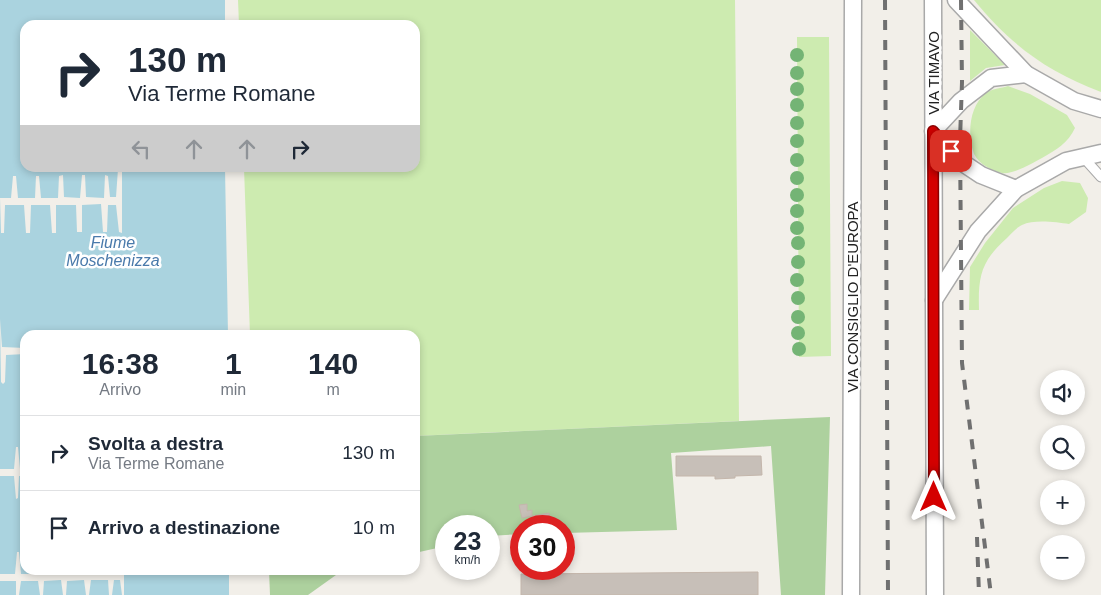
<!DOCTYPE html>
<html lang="it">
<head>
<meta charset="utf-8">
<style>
  :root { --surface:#fff; --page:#f6f6f7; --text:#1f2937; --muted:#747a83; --line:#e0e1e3 }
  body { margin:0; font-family:Helvetica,sans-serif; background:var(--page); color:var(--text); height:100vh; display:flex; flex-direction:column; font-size:19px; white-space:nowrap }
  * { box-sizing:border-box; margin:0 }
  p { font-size:16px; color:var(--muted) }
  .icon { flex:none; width:28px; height:28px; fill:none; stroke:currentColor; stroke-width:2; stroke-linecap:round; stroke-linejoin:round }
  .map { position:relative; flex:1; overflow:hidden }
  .side { position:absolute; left:20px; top:330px; width:400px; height:245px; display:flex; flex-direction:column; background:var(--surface); border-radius:15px; box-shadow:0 2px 8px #0003 }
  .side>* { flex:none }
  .guide { position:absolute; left:20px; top:20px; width:400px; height:152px; border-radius:15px; box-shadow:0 2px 8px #0003; background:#fff; color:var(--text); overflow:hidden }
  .buttons { position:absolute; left:1040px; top:370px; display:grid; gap:10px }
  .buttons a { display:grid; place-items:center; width:45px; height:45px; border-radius:50%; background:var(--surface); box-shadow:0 2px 8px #0003; font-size:25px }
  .speed { position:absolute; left:435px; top:515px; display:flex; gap:10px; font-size:25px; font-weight:700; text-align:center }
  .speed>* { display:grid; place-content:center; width:65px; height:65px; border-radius:50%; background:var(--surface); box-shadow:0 2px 8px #0003; line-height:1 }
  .speed small { font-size:12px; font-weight:400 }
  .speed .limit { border:8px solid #d22; background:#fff; color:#111 }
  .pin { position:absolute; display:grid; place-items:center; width:42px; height:42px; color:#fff; margin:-21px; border-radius:10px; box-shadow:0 2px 8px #0006 }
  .me { position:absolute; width:55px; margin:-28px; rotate:0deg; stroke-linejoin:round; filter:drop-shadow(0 0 4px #0008) }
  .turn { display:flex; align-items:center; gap:18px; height:105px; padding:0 25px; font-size:22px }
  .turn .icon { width:65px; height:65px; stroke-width:2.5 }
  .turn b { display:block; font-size:35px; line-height:42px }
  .lanes { display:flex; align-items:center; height:48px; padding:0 25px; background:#0003; justify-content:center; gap:25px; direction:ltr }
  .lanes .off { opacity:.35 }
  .eta { display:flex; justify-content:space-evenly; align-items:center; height:85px; text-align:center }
  .eta b { font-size:30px; font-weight:600; line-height:35px }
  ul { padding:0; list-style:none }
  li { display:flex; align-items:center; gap:15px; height:75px; padding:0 25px; border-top:1px solid var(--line) }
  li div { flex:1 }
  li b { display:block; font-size:19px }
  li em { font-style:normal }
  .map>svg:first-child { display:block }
  .grass { fill:#cdebb0 }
  .forest { fill:#add19e }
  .water { fill:#aad3df }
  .pier { fill:#f2efe9 }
  .building { fill:#c7bfb8; stroke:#c4b6ab }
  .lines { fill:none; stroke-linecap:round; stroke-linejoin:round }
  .service-casing { stroke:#a9a9a9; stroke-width:11 }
  .minor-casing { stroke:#a9a9a9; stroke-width:19 }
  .service { stroke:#fff; stroke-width:9 }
  .minor { stroke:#fff; stroke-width:16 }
  .rail { stroke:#707070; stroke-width:4; stroke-dasharray:10 10; stroke-linecap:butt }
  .tree { fill:#74b475 }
  .route-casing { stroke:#8a0000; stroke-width:12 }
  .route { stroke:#d40000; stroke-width:9 }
  .labels { text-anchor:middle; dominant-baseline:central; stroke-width:5; stroke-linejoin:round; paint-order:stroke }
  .street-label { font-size:15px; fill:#222; stroke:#fff }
  .water-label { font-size:16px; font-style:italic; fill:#4a7aab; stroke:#fff }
</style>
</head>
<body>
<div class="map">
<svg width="1101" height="595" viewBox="0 0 1101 595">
  <rect width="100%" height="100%" fill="#f2efe9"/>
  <!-- grass -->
  <g class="grass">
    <path d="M238,0H735L739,421L415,436V335H250L244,168H415V25H239Z"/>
    <path d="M974,0H1101V92C1046,71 1011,45 974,0Z"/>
    <path d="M970,30L1005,65L986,68L970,81Z"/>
    <path d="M797,37H829L831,356L799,357Z"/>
    <path d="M1008,86L1030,94L1067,115L1075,128C1068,143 1056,150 1042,158C1033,163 1012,175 1002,173C992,171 979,164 974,154C967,135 969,106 986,93C991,89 1002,88 1008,86Z"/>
    <path d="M1062,181L1080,183L1088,198L1086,212L1069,224C1056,222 1034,219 1022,225C1017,227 1011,234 1007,238C981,261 978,276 979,310H969L970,267L985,243L1013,208L1044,188Z"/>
  </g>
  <!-- forest -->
  <g class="forest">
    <path d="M830,417L825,595H781L771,446L671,453L677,530L564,533V526H521V534L489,536V526H446V546L415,553V436Z"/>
    <path d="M269,570H343L308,595H270Z"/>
  </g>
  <!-- water -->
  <path class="water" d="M0,0H225V25H25V168H225L228,335H25V570H229V595H0Z"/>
  <!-- pier -->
  <g class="pier">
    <path d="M118,169H122V233L119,232L116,205H108L107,232H103L101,204L82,205V232H77L76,205H56V233H52L50,205H31L30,233H26L24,205H5L4,233H1L0,198H11L13,176H16L18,198H35L36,176H39L41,198H58L59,176L63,175L64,197L80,198L82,175H85L86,197L104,198L105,175L108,176L110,197H116Z"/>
    <path d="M0,319L2,347L25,348V354L6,355L5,382L3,384L1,382Z"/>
    <path d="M16,447H18L20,469H25V476H19L18,498L16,499L14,476H0V469H14Z"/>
    <path d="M17,552H19L21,574H38L39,570H43L44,574H61L62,570H66L67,573H84L85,570H89L91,574L107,573L108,570H113L114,573H120L121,570H124V595H122L120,580H114L112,595H109L108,580H91L89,595H86L84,580L67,581L66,595H63L61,580L44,581L43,595H40L38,581H21L19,595H16V581H0V574H15Z"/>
  </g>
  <!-- building -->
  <g class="building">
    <path d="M676,456H761L762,475L735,476V478L715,479V476H676Z"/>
    <path d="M527,504V511L532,510V516L522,518L519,505Z"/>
    <path d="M549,513L550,522L533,524L532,516Z"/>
    <path d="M758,572V595H521V574Z"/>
  </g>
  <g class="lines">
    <defs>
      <path id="service" d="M1083,157L1101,177"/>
      <g id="minor">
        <path d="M933,0L935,595"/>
        <path d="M956,0L1026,74L1074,101L1101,109"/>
        <path d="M1016,189L981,175L960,161L933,131L961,101L991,78L1026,74"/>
        <path d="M934,300L978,231L1016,189L1066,161L1101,153"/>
        <path d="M851,595L853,0"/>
      </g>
    </defs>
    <!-- service casing -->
    <use href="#service" class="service-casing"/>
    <!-- minor casing -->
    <use href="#minor" class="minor-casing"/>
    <!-- service -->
    <use href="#service" class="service"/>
    <!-- minor -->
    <use href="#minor" class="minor"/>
    <!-- rail -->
    <g class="rail">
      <path d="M885,0L888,595"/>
      <path d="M961,0L962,82L960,140L962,363L991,595"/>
      <path d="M977,537L979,595"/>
    </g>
  </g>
  <!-- trees -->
  <g class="tree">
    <circle cx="797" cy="55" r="7"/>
    <circle cx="797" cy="73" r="7"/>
    <circle cx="797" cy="89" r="7"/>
    <circle cx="797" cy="105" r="7"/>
    <circle cx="797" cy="123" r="7"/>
    <circle cx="797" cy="141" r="7"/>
    <circle cx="797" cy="160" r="7"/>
    <circle cx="797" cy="178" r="7"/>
    <circle cx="797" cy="195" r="7"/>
    <circle cx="797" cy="211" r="7"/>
    <circle cx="797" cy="228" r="7"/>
    <circle cx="798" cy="243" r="7"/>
    <circle cx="798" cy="262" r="7"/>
    <circle cx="797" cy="280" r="7"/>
    <circle cx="798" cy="298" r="7"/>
    <circle cx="798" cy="317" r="7"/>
    <circle cx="798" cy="333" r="7"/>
    <circle cx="799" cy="349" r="7"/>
  </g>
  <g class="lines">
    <defs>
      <path id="route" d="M934,497L933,131L951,151"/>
    </defs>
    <!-- route casing -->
    <use href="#route" class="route-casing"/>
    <!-- route -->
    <use href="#route" class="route"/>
  </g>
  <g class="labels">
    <!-- street labels -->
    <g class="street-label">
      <text transform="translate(933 73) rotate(-90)">VIA TIMAVO</text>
      <text transform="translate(852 297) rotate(-90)">VIA CONSIGLIO D'EUROPA</text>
    </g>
    <!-- water labels -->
    <g class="water-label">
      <text x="113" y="242">Fiume<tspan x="113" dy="18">Moschenizza</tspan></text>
    </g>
  </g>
</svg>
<div class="buttons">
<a><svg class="icon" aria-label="sound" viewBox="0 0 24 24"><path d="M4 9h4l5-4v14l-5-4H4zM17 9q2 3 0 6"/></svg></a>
<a><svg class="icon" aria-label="search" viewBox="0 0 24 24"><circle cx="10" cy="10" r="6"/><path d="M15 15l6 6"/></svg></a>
<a>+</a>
<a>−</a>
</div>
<div class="speed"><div>23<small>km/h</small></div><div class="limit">30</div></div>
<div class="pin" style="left:951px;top:151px;background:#d93025"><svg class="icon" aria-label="arrive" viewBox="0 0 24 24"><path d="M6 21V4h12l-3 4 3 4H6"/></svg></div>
<svg class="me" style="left:934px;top:497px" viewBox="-20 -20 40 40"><path d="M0-17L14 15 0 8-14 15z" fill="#d40000" stroke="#fff" stroke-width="4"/></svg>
<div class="guide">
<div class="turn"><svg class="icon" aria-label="right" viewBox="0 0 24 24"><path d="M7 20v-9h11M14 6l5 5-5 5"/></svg><div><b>130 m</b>Via Terme Romane</div></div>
<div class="lanes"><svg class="icon off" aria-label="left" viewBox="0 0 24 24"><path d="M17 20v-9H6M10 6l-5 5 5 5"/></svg><svg class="icon off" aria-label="ahead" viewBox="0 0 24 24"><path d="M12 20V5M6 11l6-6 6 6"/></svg><svg class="icon off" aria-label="ahead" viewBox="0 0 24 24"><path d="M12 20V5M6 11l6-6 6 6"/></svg><svg class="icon" aria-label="right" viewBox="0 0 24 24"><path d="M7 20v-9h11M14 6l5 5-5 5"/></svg></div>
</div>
<section class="side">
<div class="eta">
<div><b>16:38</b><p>Arrivo</p></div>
<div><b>1</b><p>min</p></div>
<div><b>140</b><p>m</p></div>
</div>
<ul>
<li><svg class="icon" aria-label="right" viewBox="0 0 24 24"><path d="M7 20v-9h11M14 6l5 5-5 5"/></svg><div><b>Svolta a destra</b><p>Via Terme Romane</p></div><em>130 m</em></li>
<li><svg class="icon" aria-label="arrive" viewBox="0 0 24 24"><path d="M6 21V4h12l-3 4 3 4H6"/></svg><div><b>Arrivo a destinazione</b></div><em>10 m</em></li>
</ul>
</section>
</div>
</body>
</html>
